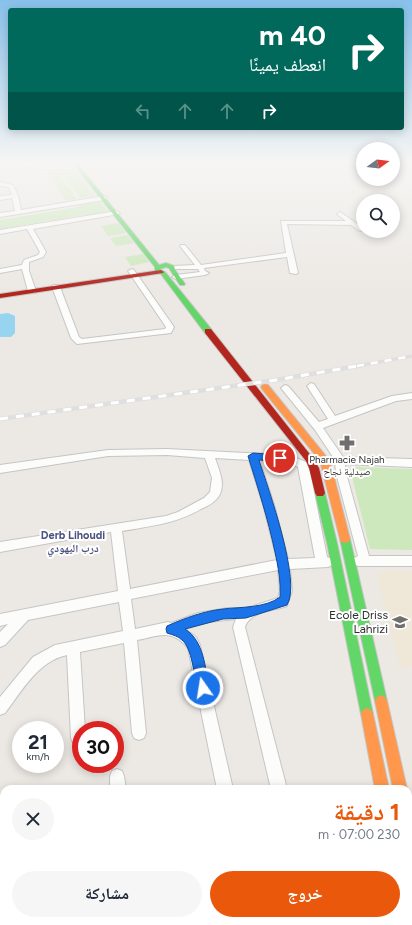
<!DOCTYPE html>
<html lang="ar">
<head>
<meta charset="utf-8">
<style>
  :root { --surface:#fff; --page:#f6f6f7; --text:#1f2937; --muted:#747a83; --accent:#ea580c }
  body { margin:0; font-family:Figtree,"Noto Naskh Arabic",sans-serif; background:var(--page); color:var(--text); direction:rtl; height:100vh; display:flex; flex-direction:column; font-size:15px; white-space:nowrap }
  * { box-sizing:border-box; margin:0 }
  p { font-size:13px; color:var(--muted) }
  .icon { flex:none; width:22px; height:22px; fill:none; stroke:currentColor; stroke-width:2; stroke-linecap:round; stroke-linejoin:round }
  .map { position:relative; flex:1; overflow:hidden; direction:ltr }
  .side { position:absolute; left:0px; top:785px; width:412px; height:140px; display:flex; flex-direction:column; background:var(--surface); border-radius:12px 12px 0 0; box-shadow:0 2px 10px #0003; direction:rtl }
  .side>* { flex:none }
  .guide { position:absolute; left:8px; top:8px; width:396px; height:122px; border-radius:4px; box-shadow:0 2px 10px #0003; direction:rtl; background:#00695c; color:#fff; overflow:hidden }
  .needle { width:26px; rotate:75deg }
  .controls { position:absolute; left:356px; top:142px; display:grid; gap:8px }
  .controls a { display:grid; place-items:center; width:44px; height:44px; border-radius:50%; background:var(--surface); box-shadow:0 2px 10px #0003; font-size:20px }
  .speed { position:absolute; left:12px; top:721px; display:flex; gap:8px; font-size:20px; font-weight:700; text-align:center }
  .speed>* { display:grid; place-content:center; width:52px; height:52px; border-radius:50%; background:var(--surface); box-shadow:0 2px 10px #0003; line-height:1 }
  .speed small { font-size:10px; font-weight:400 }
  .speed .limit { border:6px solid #d22; background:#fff; color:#111 }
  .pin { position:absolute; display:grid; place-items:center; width:34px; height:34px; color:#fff; margin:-17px; border:2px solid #fff; border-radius:50%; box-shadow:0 1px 4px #0007 }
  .me { position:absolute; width:44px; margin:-22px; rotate:347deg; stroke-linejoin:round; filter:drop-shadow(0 0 3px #0008) }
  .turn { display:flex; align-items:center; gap:14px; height:84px; padding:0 12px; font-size:18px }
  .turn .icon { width:52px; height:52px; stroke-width:2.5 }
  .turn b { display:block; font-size:28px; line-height:34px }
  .lanes { display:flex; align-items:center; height:38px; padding:0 12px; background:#0003; justify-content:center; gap:20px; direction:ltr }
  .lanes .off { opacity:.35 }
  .round { display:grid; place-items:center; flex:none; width:42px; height:42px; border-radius:21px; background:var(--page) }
  .overview { display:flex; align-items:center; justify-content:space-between; height:68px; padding:0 12px }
  h1 { font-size:24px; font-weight:700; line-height:30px; color:var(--accent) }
  .action { display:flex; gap:8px; margin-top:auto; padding:8px 12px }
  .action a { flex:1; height:46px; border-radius:24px; background:var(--accent); color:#fff; font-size:16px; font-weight:700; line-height:46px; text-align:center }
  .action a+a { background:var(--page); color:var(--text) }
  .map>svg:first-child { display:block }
  .education { fill:#efe8d9 }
  .green { fill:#cce8bc }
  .water { fill:#96d4ef }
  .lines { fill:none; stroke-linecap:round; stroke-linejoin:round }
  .street-casing { stroke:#c6c5c5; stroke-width:2 }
  .fast-casing { stroke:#c6c5c5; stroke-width:2 }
  .slow-casing { stroke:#c6c5c5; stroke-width:2 }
  .jam-casing { stroke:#c6c5c5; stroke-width:2 }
  .street { fill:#fcfcfb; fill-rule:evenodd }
  .fast { fill:#63d668; fill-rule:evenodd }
  .slow { fill:#ff974d; fill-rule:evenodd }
  .jam { fill:#b3261e; fill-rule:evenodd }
  .rail-far1-casing { stroke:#dfdfe1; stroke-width:3.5 }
  .rail-casing { stroke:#dfdfe1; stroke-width:4.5 }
  .rail-far1 { stroke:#fff; stroke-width:2.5; stroke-dasharray:7; stroke-linecap:butt }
  .rail { stroke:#fff; stroke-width:3; stroke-dasharray:8; stroke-linecap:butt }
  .route { fill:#1a73e8; stroke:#114b97 }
  .labels { text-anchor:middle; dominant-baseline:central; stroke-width:4; stroke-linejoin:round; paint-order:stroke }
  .poi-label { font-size:10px; fill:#2e2e2e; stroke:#fff }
  .neighbourhood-label { font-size:11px; font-weight:bold; fill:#4b5282; stroke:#fff }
  .near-poi-label { font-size:12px; fill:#2e2e2e; stroke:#fff; text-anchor:end }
</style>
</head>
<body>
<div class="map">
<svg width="412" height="925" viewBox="0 0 412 925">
  <rect width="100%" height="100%" fill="#ece9e4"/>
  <!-- education -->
  <path class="education" d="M384,570L412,571V667L400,668L377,576Z"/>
  <!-- green -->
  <g class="green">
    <path d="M44,169H55L77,199L66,201Z"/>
    <path d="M58,169H74L95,196L80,198Z"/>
    <path d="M100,201L109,213L90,216L83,215L0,229V220L78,207L81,205Z"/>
    <path d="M118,223L126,233L108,236L101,226Z"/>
    <path d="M127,235L134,243L116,246L110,238Z"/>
    <path d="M143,254L149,262L131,266L125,257Z"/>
    <path d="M353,467L412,469V550L370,549L350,469Z"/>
  </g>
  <!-- water -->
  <path class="water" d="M8,313L15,316V333L11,337H0V314Z"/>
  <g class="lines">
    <defs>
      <g id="street">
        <path d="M2,161H14L39,165H78L81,167L78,169H39Z"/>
        <path d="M0,182L13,185L18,196L21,210L104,196L107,198L104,200L0,217V213L15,211L12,198L0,200V196L12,195L9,187L0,186Z"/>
        <path d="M117,211L120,213L119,214L33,229L46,252L43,257L29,262V271L36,291L35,293H29L28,291L22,269L0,273V269L22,265L24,260L38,255L40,252L27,229L0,234V230Z"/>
        <path d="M340,212L363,228L364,231H360L351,225L287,224L298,273L296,274L290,273L287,257L204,268L205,271L209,273L205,275L176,279L172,277L176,275L200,272L198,269H171L170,268L173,266L195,265L180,246L181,245H185L201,265L286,253L281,221H346L337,214Z"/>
        <path d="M132,269L134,270L174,327L171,333L77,344L71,338L52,287L53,285H59L60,287L79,337L82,339L165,329L166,327L128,271Z"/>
        <path d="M311,383L314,384L335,416L392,396L412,393V399L396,401L323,428L343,457L412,459V467L345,464L346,473L369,556H412V566H358L354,564L352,561L354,558L358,556L336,473L335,460L315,430L281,388L285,385L288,386L319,422L328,419L307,386Z"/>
        <path d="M167,449L289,455L306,462L310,472L327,557L332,559L334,562L332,565L328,567L290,569L292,591L287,606C274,611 250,611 245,627L287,789H271L233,627L236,619L208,622L185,629L196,637L200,645L233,789H217L188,648C171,628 159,636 137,640L146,733L144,738L139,740L134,738L132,733L124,643L80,652L85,730H81V744L78,745L73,743L71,738L67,655C38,661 22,691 5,713L0,715V697L33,657L55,645L123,631L119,602L28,620L5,645L0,647V632L8,624L0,626V614L118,591L111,532L0,552V542L166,516L178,512L204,498L210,492L212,478L205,458L167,455L108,456L0,473V465L108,450ZM215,458L249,460L264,508L277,560L130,589L122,531C151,526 175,524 201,509C208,506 216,502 220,494C225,482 219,470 215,458ZM260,461L288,462L298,467L315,558L288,559L275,508ZM278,570L280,591L278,598L247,608H228L198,613L171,623L168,622L135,629L131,599Z"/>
        <path d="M117,769L122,771L124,776L126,789H110V776L112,771Z"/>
        <rect x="408" y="862" width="4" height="16"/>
        <path d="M230,921H251L253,925H232Z"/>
        <path d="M328,921H346L347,925H329Z"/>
      </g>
      <g id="fast">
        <path d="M71,161H75L159,265L166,263L174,266L175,270L185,284L184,285H180L169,268L166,267L160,269L165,272L211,329V333H205L161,274L155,271V267Z"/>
        <path d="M320,489L323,490L325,493L337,543L373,714L371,718L367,720L363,718L361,714L327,543L315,493L317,490Z"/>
        <path d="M345,535L349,536L350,539L387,701L385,705L381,707L377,705L375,701L340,539L341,536Z"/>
        <path d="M101,921H119L121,925H103Z"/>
      </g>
      <g id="slow">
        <path d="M265,384L268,385L325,455L331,465L350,539L349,542L345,543L341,542L340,539L321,465L317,457L262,389L261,387L262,385Z"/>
        <path d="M381,695L385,697L387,701L407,789H393L375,701L377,697Z"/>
        <path d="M367,708L371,710L373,714L389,789H375L361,714L363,710Z"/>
        <path d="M408,819L412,821V851L408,850Z"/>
        <path d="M61,921H80L82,925H63Z"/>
      </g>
      <g id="jam">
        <path d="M161,270L164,272L163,273L0,298V294Z"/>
        <path d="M205,329H211L312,457L319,468L325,493L323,496H317L315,493L309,468L306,461L205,333Z"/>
        <rect x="0" y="831" width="4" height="14"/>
        <path d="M0,848L4,849V867L0,866Z"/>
        <path d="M408,903L412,905V925H403L402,921H408Z"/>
      </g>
    </defs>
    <!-- street casing -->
    <use href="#street" class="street-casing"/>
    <!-- fast casing -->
    <use href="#fast" class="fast-casing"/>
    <!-- slow casing -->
    <use href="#slow" class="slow-casing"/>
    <!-- jam casing -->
    <use href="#jam" class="jam-casing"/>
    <!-- street -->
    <use href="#street" class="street"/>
    <!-- fast -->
    <use href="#fast" class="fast"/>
    <!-- slow -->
    <use href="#slow" class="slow"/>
    <!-- jam -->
    <use href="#jam" class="jam"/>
    <defs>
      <path id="rail-far1" d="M357,366L412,356"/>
      <path id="rail" d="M0,419L276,380L363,365"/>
    </defs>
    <!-- rail-far1 casing -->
    <use href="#rail-far1" class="rail-far1-casing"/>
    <!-- rail casing -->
    <use href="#rail" class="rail-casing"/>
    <!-- rail-far1 -->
    <use href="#rail-far1" class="rail-far1"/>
    <!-- rail -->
    <use href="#rail" class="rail"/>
  </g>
  <!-- sky -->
  <linearGradient id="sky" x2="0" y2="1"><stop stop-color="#87c1eb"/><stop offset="0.56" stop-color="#f6f5f3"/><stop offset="1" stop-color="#f6f5f3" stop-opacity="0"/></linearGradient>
  <rect width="412" height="290" fill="url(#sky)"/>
  <!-- route -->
  <path class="route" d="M253,453L280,455L285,458L280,462L259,460C268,488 302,582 287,605L246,618L223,619L185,629C204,641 205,667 209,688L207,692L203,694L199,692L197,688C194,675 192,648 182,640C178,636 173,635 167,633L166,629L167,626C185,618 204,611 223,609C240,607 266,608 280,597C281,582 278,566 275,552C268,519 258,488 248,456Z"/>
  <!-- icons -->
  <defs>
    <symbol id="pharmacy-bare" viewBox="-9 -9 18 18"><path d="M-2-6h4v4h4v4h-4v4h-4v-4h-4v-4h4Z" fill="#706f6e" stroke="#fff" stroke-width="2.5" paint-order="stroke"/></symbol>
    <symbol id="school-bare" viewBox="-9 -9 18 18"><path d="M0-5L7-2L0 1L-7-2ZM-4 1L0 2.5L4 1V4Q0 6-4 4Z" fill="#706f6e" stroke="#fff" stroke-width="2.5" paint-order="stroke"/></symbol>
  </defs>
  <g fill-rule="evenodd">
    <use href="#pharmacy-bare" x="336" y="432" width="22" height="22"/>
    <use href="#school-bare" x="389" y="611" width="22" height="22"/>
  </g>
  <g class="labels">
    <!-- poi labels -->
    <g class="poi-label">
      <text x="347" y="459">Pharmacie Najah<tspan x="347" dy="12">صيدلية نجاح</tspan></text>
    </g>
    <!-- neighbourhood labels -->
    <g class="neighbourhood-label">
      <text x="73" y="535">Derb Lihoudi<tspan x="73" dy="13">درب اليهودي</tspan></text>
    </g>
    <!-- near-poi labels -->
    <g class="near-poi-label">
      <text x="388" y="615">Ecole Driss<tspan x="388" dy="14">Lahrizi</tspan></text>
    </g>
  </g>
</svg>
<div class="controls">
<a><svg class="needle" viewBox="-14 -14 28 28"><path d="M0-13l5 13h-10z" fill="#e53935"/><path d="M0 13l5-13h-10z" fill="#747a83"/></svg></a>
<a><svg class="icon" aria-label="search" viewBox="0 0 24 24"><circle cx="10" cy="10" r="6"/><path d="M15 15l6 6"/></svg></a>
</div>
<div class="speed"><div>21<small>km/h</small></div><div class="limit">30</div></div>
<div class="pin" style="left:280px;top:458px;background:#d93025"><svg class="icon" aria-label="arrive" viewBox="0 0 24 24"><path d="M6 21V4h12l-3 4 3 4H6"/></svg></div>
<svg class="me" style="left:203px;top:688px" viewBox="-20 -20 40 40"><circle r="17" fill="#1a73e8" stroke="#fff" stroke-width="3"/><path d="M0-11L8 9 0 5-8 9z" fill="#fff"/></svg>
<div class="guide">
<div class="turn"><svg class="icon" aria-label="right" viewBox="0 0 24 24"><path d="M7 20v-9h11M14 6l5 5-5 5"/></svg><div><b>40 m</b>انعطف يمينًا</div></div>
<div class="lanes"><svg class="icon off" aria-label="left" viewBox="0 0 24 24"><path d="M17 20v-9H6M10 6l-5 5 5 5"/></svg><svg class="icon off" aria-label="ahead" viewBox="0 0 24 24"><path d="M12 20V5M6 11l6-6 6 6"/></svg><svg class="icon off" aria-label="ahead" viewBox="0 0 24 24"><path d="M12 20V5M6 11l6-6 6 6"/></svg><svg class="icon" aria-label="right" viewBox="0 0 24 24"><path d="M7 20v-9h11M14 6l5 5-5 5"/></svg></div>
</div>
<section class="side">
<div class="overview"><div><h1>1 دقيقة</h1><p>230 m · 07:00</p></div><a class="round"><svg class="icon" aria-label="close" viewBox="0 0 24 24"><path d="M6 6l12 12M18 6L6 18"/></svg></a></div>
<div class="action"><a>خروج</a><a>مشاركة</a></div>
</section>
</div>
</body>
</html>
